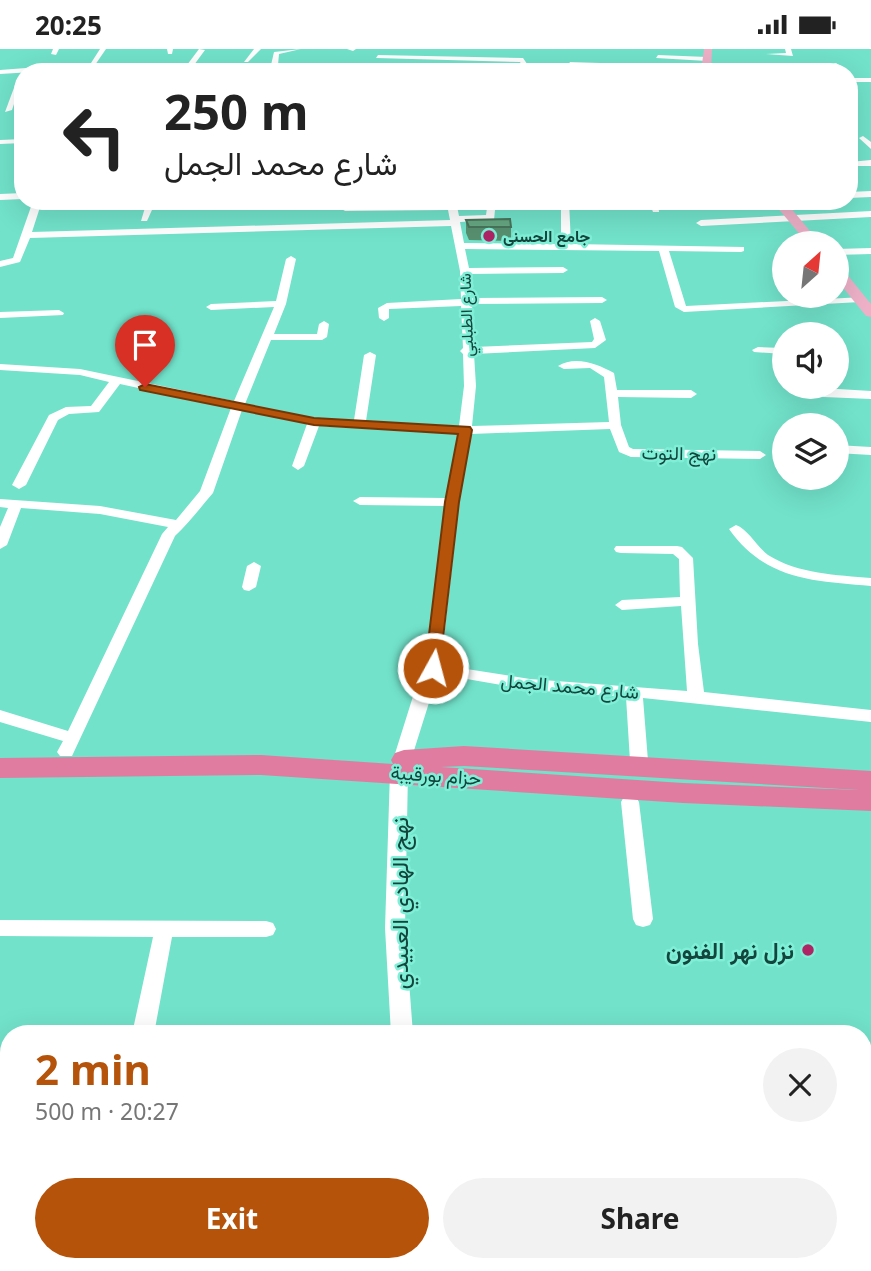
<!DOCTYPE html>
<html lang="en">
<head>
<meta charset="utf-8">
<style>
  :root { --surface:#fff; --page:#f2f2f2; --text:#222; --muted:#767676; --accent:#b45309 }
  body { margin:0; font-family:"Noto Sans",Vazirmatn,sans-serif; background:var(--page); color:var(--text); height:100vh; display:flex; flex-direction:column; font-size:26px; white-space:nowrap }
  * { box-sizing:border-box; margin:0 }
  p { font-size:23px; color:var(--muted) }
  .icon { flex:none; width:38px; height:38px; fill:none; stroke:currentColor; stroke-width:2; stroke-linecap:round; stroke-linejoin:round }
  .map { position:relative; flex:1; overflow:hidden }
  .panel { position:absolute; left:0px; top:976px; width:872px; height:247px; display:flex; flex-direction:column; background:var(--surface); border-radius:28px 28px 0 0; box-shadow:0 7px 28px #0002 }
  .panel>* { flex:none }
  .guide { position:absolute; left:14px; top:14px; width:844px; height:147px; border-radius:28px; box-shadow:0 7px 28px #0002; background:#fff; color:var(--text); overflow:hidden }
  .needle { width:46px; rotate:27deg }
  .fabs { position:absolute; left:772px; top:182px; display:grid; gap:14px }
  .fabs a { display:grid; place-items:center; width:77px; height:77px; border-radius:50%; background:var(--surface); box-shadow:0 7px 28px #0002; font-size:35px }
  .pin { position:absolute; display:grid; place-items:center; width:60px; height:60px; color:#fff; margin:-72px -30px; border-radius:50% 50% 50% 0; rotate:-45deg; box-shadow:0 0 7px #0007 }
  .pin .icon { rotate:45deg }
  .me { position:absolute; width:77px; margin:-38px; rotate:7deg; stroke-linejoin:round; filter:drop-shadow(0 0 5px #0008) }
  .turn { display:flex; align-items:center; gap:24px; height:147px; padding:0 35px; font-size:32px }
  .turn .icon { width:91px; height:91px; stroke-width:2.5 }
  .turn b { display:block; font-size:49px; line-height:60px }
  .round { display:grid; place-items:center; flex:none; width:74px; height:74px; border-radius:37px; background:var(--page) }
  .summary { display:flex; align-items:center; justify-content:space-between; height:119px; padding:0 35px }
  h1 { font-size:42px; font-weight:700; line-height:52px; color:var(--accent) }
  .cta { display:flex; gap:14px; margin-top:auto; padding:14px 35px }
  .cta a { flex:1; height:80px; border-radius:42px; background:var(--accent); color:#fff; font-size:28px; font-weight:700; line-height:80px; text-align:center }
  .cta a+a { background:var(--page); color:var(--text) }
  .status { display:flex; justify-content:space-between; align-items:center; height:49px; padding:0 35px; background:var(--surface); direction:ltr }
  .status svg { height:19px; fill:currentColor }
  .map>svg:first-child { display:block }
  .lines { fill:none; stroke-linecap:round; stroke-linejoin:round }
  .minor { fill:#fff; fill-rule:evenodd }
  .major { fill:#edb0c7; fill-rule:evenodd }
  .highway { fill:#e17ca1; fill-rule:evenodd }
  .wall { fill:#578f6f }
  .building { fill:#65a681; stroke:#47745a; stroke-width:2 }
  .route { fill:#b45309; stroke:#753606; stroke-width:2 }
  .poi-dot { fill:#ae2465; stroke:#7fefd7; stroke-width:2.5 }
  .labels { text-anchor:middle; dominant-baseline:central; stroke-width:5; stroke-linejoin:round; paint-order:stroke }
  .far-poi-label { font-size:16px; font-weight:bold; fill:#14453c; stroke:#7fefd7; text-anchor:start }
  .far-street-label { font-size:16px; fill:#14453c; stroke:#7fefd7 }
  .street-label { font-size:19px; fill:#14453c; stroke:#7fefd7 }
  .near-street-label { font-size:23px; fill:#14453c; stroke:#7fefd7 }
  .near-poi-label { font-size:23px; font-weight:bold; fill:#14453c; stroke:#7fefd7; text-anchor:end }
</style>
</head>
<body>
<div class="status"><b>20:25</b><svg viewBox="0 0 49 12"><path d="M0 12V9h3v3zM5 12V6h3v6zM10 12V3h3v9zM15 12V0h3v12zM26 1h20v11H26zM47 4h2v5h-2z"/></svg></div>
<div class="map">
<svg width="871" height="1222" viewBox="0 0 871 1222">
  <rect width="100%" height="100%" fill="#72e2ca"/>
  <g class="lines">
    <!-- minor -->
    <g class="minor">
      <path d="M53,0H59L56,6L51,5Z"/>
      <path d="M100,0H106L95,16L81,20L0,25V21L91,14Z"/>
      <path d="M167,0H173L172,5H168Z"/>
      <path d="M199,0L205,1L194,16H271L274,3L301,0L279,5L278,16L337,15L340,17L337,19L191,21L190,23L143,19L187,16Z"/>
      <path d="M254,0H261L248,13H244Z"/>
      <path d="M347,0H356L353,2Z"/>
      <path d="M785,0H791L793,7L766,5L786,4Z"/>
      <path d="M378,6L523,9L532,22L512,23L524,20L520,13L376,9Z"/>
      <path d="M658,6L707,8L710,10L707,12L656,9Z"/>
      <path d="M570,13L631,15L634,17L599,19L568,16Z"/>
      <path d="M836,14L839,16L833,19L834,23H827V17Z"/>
      <path d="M18,28H23L12,61L5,63Z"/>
      <rect x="849" y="29" width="22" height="4"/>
      <path d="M863,87L871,93V100L859,89Z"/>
      <path d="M23,90V94L0,95V91Z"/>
      <path d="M871,111V117H849V113Z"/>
      <path d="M871,142V148L849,149V143Z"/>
      <path d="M23,144V150L0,151V145Z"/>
      <path d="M33,152H42L32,183L450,171L448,161L345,162L340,159L345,156L447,155V152H456L459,167L486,166L487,159L495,161L494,171L460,173L464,194L561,195V152H569L571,195L744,198V202L741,203L669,202L686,257L864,248V252L860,253L684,263L675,258L659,202L465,200L469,219L563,218L568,221L563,224L470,225L471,249L602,248L607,251L602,254L472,255L474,298L592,293L594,290L590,272L595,269L600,272L606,291L595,299L474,305L476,337L472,377L609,373L604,328L590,319L564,320L558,317C575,306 598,315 614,324L617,341H691L697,345L691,349L618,348L621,376L629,398L633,400L760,402L766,406L760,410L631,408L619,403L610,380L471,385L459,453L441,616L530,630L687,642L681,557L622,561L615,556L622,551L680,548L679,510L673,505L621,504L616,503L614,500L616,497H677L682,498L693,509L698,595L704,643L871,661V673L643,649L648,712L645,716H633L630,712L626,648L530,641L438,625L411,711L408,715H396L393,711L415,641L425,619L445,457L360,456L353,452L360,448L446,449L458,384L319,377L304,417L298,421L292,417L307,375L242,361L213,444C200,459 190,473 175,487L72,707H60L57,703L63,692L0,673V661L68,682L162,485L168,478L100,465L21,459L7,496L0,500V478L8,459L0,458V450L100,457L176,471L200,442L231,359L120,335L99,363L69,365L58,371L26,436L19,440L12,436L49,366L66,358L91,357L109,333L80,326L0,321V315L80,320L234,352L274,258L211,261L206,258L211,255L276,252L286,210L291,207L296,210L286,255L274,285H317L319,275L324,272L329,275L327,288L322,291H271L245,355L314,369L354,371L364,306L370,303L376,306L366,372L459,377L464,337L463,305L460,302L463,299L461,257L389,260V269L384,272L379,269L378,259L387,254L461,250L460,222L451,177L30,189L20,213L0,218V212L13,209Z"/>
      <path d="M147,152H156L147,172H141Z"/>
      <path d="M649,152H658L659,163H653Z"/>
      <path d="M871,162V168L701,177L696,174L701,171Z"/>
      <path d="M871,199V205L836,206V200Z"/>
      <path d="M59,261L64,264L63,266L0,269V263Z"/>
      <path d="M758,298L784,299V305L754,303L752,301Z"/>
      <path d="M805,338L871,342V350L824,348Z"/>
      <path d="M804,370L808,371L810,376H798L800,371Z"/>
      <path d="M836,396L871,398V406L836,404Z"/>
      <path d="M736,476C748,480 757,498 768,506C798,525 837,526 871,529V537C813,532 765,531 729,480Z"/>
      <path d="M254,513L261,517L256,538L249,542L244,541L242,538L247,517Z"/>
      <path d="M399,717L405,719L408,723L405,879L413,985H391L385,879L390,723L393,719Z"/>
      <path d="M630,746L636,748L639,753L653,870L650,876L643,878L636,876L633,870L621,753L624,748Z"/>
      <path d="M0,871L266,872L273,874L276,880L273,886L266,888H172L154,985H132L153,888L0,887Z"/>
      <rect x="0" y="1046" width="9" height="20"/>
      <rect x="412" y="1214" width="24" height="8"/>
      <path d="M532,1214H600L603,1222H535Z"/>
    </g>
    <!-- major -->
    <g class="major">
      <path d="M704,0H712L711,23H701Z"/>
      <path d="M772,152H785L820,194H807Z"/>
      <path d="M836,217L841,218L871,255V268L866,267L836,230Z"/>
    </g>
    <!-- highway -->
    <path class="highway" d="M464,697L871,722V762L683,754L261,726L0,729V709L261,706L393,715L391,711L395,704L404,701ZM464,717L858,741L683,734L441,718Z"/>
  </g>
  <!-- wall -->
  <path class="wall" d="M466,171L511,178V192L469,191L466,184Z"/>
  <!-- building -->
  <path class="building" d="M510,170L511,178H469L466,171Z"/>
  <!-- route -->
  <path class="route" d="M145,335L314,369L470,378L472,381L459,453L439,623L433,624L425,619L445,453L458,385L314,376L140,341L139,338Z"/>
  <!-- markers -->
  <g class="poi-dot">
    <circle cx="489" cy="187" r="7"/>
    <circle cx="808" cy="901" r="7"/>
  </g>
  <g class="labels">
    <!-- far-poi labels -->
    <g class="far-poi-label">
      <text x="503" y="187">جامع الحسنى</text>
    </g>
    <!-- far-street labels -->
    <g class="far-street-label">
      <text transform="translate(466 266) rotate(-92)">شارع الطبلبي</text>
    </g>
    <!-- street labels -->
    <g class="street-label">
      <text transform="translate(679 404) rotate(1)">نهج التوت</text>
      <text transform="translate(570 637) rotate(5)">شارع محمد الجمل</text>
      <text transform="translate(436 726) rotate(4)">حزام بورقيبة</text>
    </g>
    <!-- near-street labels -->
    <g class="near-street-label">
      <text transform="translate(399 854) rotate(-90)">نهج الهادي العبيدي</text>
    </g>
    <!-- near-poi labels -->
    <g class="near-poi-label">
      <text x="794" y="901">نزل نهر الفنون</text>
    </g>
  </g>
</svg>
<div class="fabs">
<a><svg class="needle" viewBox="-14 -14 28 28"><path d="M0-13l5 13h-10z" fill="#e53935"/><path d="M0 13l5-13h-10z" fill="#767676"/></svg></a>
<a><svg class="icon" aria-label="sound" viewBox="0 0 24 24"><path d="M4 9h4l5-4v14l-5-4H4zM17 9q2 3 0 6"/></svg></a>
<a><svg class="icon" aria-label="layers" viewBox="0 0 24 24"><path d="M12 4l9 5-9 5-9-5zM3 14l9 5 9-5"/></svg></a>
</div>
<div class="pin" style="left:145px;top:338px;background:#d93025"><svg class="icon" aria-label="arrive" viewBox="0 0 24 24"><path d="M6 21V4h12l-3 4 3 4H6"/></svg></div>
<svg class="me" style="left:433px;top:619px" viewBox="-20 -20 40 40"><circle r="17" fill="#b45309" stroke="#fff" stroke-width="3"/><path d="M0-11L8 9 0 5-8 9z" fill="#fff"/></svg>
<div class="guide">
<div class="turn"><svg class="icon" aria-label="left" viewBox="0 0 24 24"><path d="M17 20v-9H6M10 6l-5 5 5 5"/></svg><div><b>250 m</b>شارع محمد الجمل</div></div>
</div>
<section class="panel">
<div class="summary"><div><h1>2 min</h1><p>500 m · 20:27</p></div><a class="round"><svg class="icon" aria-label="close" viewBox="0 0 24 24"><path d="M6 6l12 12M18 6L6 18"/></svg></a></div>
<div class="cta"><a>Exit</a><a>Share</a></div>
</section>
</div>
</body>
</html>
